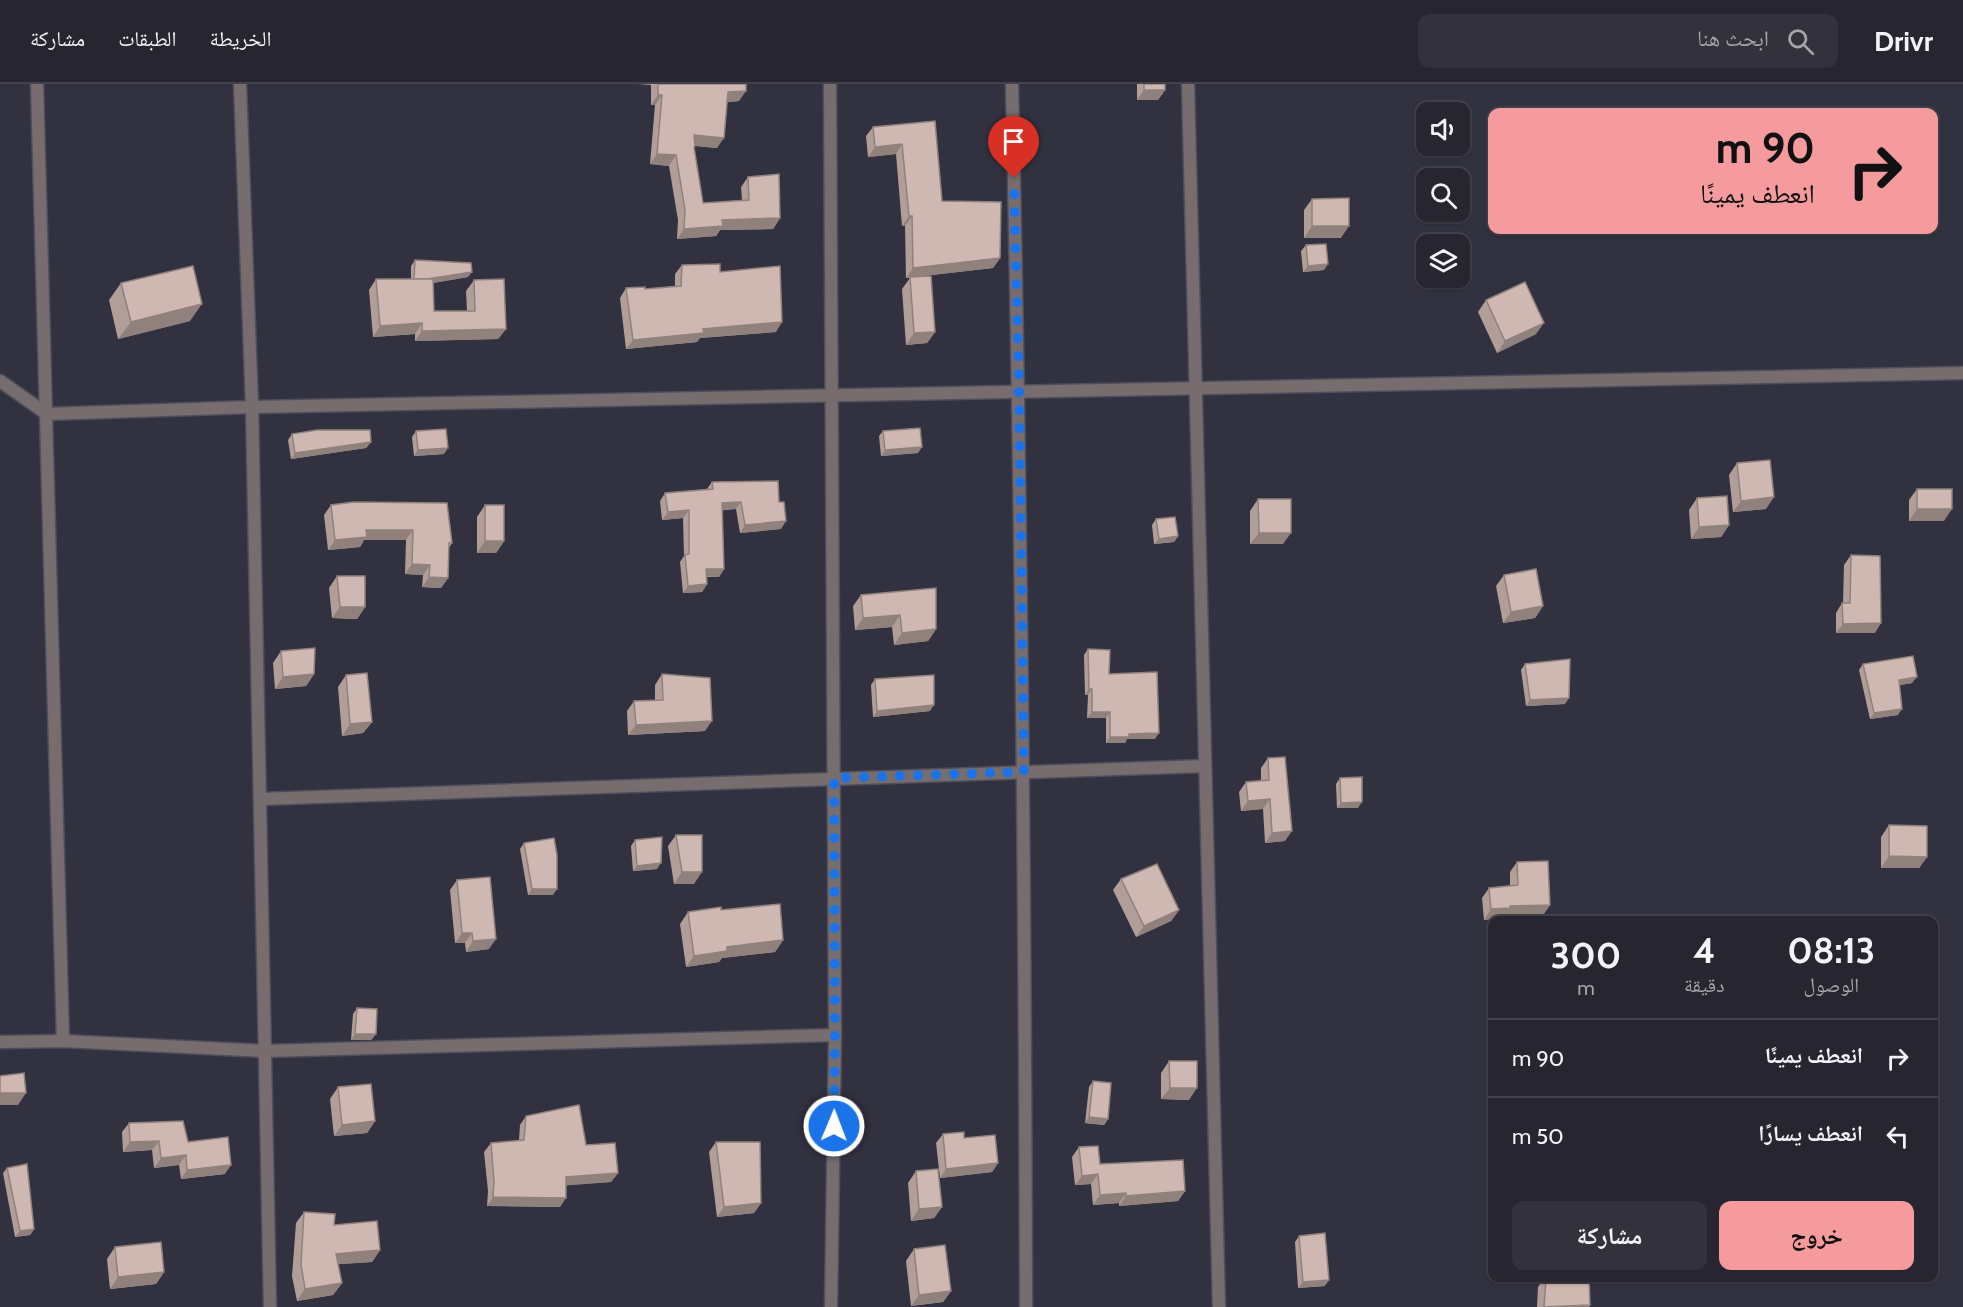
<!DOCTYPE html>
<html lang="ar">
<head>
<meta charset="utf-8">
<style>
  :root { --surface:#262530; --page:#32313c; --text:#f1f3f6; --muted:#a4a5ab; --line:#42424c; --accent:#f59b9d }
  body { margin:0; font-family:Cabin,"Noto Naskh Arabic",sans-serif; background:var(--page); color:var(--text); direction:rtl; height:100vh; display:flex; flex-direction:column; font-size:22px; white-space:nowrap }
  * { box-sizing:border-box; margin:0 }
  p { font-size:20px; color:var(--muted) }
  .icon { flex:none; width:33px; height:33px; fill:none; stroke:currentColor; stroke-width:2; stroke-linecap:round; stroke-linejoin:round }
  .map { position:relative; flex:1; overflow:hidden; direction:ltr }
  .panel { position:absolute; left:1488px; top:832px; width:450px; height:366px; display:flex; flex-direction:column; background:var(--surface); border-radius:12px; box-shadow:0 2px 4px #0004,0 0 0 2px var(--line); direction:rtl }
  .panel>* { flex:none }
  .banner { position:absolute; left:1488px; top:24px; width:450px; height:126px; border-radius:12px; box-shadow:0 2px 4px #0004,0 0 0 2px var(--line); direction:rtl; background:#f59b9d; color:#111; overflow:hidden }
  .controls { position:absolute; left:1416px; top:18px; display:grid; gap:12px }
  .controls a { display:grid; place-items:center; width:54px; height:54px; border-radius:12px; background:var(--surface); box-shadow:0 2px 4px #0004,0 0 0 2px var(--line); font-size:30px }
  .pin { position:absolute; display:grid; place-items:center; width:51px; height:51px; color:#fff; margin:-62px -26px; border-radius:50% 50% 50% 0; rotate:-45deg; box-shadow:0 0 6px #0007 }
  .pin .icon { rotate:45deg }
  .me { position:absolute; width:66px; margin:-33px; rotate:1deg; stroke-linejoin:round; filter:drop-shadow(0 0 4px #0008) }
  .turn { display:flex; align-items:center; gap:21px; height:126px; padding:0 24px; font-size:27px }
  .turn .icon { width:78px; height:78px; stroke-width:2.5 }
  .turn b { display:block; font-size:42px; line-height:51px }
  .eta { display:flex; justify-content:space-evenly; align-items:center; height:102px; text-align:center }
  .eta b { font-size:36px; font-weight:700; line-height:42px }
  .cta { display:flex; gap:12px; margin-top:auto; padding:12px 24px }
  .cta a { flex:1; height:69px; border-radius:12px; background:var(--accent); color:#111; font-size:24px; font-weight:700; line-height:69px; text-align:center }
  .cta a+a { background:var(--page); color:var(--text) }
  ul { padding:0; list-style:none }
  li { display:flex; align-items:center; gap:18px; height:78px; padding:0 24px; border-top:2px solid var(--line) }
  li div { flex:1 }
  li b { display:block; font-size:22px }
  li em { font-style:normal }
  header { display:flex; align-items:center; gap:36px; box-sizing:border-box; height:84px; padding:0 30px; background:var(--surface); border-bottom:2px solid var(--line) }
  header strong { font-size:28px }
  nav { display:flex; gap:33px; margin-inline-start:auto; font-size:21px }
  .search { width:420px; height:54px; background:var(--page); display:flex; align-items:center; gap:15px; box-sizing:border-box; padding:0 21px; border-radius:12px; color:var(--muted); font-size:22px }
  .map>svg:first-child { display:block }
  .lines { fill:none; stroke-linecap:round; stroke-linejoin:round }
  .minor-casing { stroke:#4e4e5c; stroke-width:15 }
  .minor { stroke:#776d6f; stroke-width:12 }
  .wall { fill:#b19e98 }
  .shaded-wall { fill:#90817c }
  .building { fill:#ceb8b1; stroke:#90817c; stroke-width:1.5 }
  .route { stroke:#1a73e8; stroke-width:10; stroke-dasharray:0 18 }
</style>
</head>
<body>
<header>
<strong>Drivr</strong>
<div class="search"><svg class="icon" aria-label="search" viewBox="0 0 24 24"><circle cx="10" cy="10" r="6"/><path d="M15 15l6 6"/></svg>ابحث هنا</div>
<nav><a>الخريطة</a><a>الطبقات</a><a>مشاركة</a></nav>
</header>
<div class="map">
<svg width="1963" height="1223" viewBox="0 0 1963 1223">
  <rect width="100%" height="100%" fill="#323140"/>
  <g class="lines">
    <defs>
      <g id="minor">
        <path d="M37,0L63,957"/>
        <path d="M240,0L252,323L270,1223"/>
        <path d="M830,0L835,951L831,1223"/>
        <path d="M1012,0C1021,408 1025,815 1026,1223"/>
        <path d="M1188,0L1219,1223"/>
        <path d="M0,297L47,330L252,323L1963,289"/>
        <path d="M260,715L1205,682"/>
        <path d="M0,958L63,957L265,967L835,951"/>
      </g>
    </defs>
    <!-- minor casing -->
    <use href="#minor" class="minor-casing"/>
    <!-- minor -->
    <use href="#minor" class="minor"/>
  </g>
  <!-- wall -->
  <g class="wall">
    <path d="M638,0H746L739,17L727,18L717,64L695,62L694,64L703,119L742,116L741,103L748,93L780,134L773,145L720,146L716,152L677,155L678,136L669,82L650,80L655,21H651V1Z"/>
    <path d="M1137,0H1165V6L1158,16H1137Z"/>
    <path d="M935,37L942,117L1000,174L993,184L914,193L935,248L927,259L906,261L902,205L910,194H906L905,142H902L896,70L868,73L866,52L873,43Z"/>
    <path d="M1312,115L1341,154H1304V126Z"/>
    <path d="M1306,161L1324,186L1303,188L1301,167Z"/>
    <path d="M415,176L468,193L433,199L434,227H467L466,207L474,196L506,245L498,255L415,257V250L373,253L369,206L376,195H411V182Z"/>
    <path d="M682,181L720,188L776,248L700,254L697,258L626,265L620,214L626,204L645,205L675,202V190Z"/>
    <path d="M121,199L190,237L118,255L109,216Z"/>
    <path d="M1486,216L1536,250L1497,269L1478,228Z"/>
    <path d="M416,347L444,370L414,372L412,353Z"/>
    <path d="M883,347L918,369L881,372L879,352Z"/>
    <path d="M292,350L371,358L366,364L291,375L288,356Z"/>
    <path d="M1737,379L1766,425L1733,428L1729,391Z"/>
    <path d="M712,398L779,418L781,445L740,449L736,425L722,426L724,485L719,493H707V500L702,508L683,509L680,478L684,472L683,434L662,436L660,417L665,409L707,405Z"/>
    <path d="M1917,405L1944,437H1909V416Z"/>
    <path d="M1697,414L1729,441L1721,453L1691,455L1689,426Z"/>
    <path d="M1258,415L1283,460H1250V427Z"/>
    <path d="M331,421L452,459L449,464L448,494L441,504L422,503L423,491L405,490L406,456H364L360,463L328,466L324,431Z"/>
    <path d="M485,421L504,457L496,469H477V433Z"/>
    <path d="M1156,435L1178,452L1174,458L1154,460L1152,441Z"/>
    <path d="M1851,471L1875,549H1836V529L1842,519H1843L1844,481Z"/>
    <path d="M1504,491L1543,522L1535,534L1503,539L1496,502Z"/>
    <path d="M337,492L365,523L357,535L332,534L329,504Z"/>
    <path d="M861,511L936,545L928,557L894,561L892,543L855,546L853,522Z"/>
    <path d="M1088,565L1109,590L1155,655H1127L1125,659H1106V634H1087L1088,611H1085L1084,571Z"/>
    <path d="M281,567L314,590L306,602L275,605L273,579Z"/>
    <path d="M1525,580L1565,620L1526,622L1521,586Z"/>
    <path d="M1863,580L1912,599L1900,601L1898,631L1870,635L1859,586Z"/>
    <path d="M662,590L705,647L628,651L627,627L634,617L655,616V601Z"/>
    <path d="M346,591L372,638L363,649L342,652L338,603Z"/>
    <path d="M875,595L930,627L873,633L871,601Z"/>
    <path d="M1268,674L1285,757L1265,759L1263,725L1241,727L1239,708L1246,698L1261,697V684Z"/>
    <path d="M1340,694L1358,724H1337L1336,700Z"/>
    <path d="M1889,741L1927,773L1919,784H1881V753Z"/>
    <path d="M676,751L694,800H674L668,762Z"/>
    <path d="M635,756L657,785L633,787L631,762Z"/>
    <path d="M524,759L553,811H528L520,765Z"/>
    <path d="M1517,778L1550,821L1543,831L1504,833L1503,834L1484,836L1482,814L1489,804L1510,802V788Z"/>
    <path d="M1121,795L1179,826L1171,837L1136,853L1113,806Z"/>
    <path d="M457,796L489,865L466,868L465,859H455L450,806Z"/>
    <path d="M721,826L783,856L775,868L722,874L719,878L686,883L680,840L688,828Z"/>
    <path d="M357,924L376,950L371,956H351L353,930Z"/>
    <path d="M1169,977L1189,1016L1161,1015V989Z"/>
    <path d="M1093,997L1108,1035L1104,1041L1085,1039L1089,1003Z"/>
    <path d="M338,1003L375,1037L367,1049L334,1052L330,1015Z"/>
    <path d="M526,1032L586,1061L618,1089L611,1098L566,1101L560,1123L487,1122L488,1107L484,1068L491,1059L519,1056L520,1041Z"/>
    <path d="M129,1039L188,1058L225,1090L181,1095L179,1081L154,1084L152,1066L123,1068L122,1048Z"/>
    <path d="M943,1050L964,1054L998,1079L992,1088L940,1094L936,1059Z"/>
    <path d="M716,1058L761,1119L754,1129L717,1133L709,1068Z"/>
    <path d="M1492,1062V1100L1491,1064Z"/>
    <path d="M1079,1063L1100,1080L1185,1107L1178,1117L1119,1122V1119L1093,1121L1091,1100L1075,1101L1072,1073Z"/>
    <path d="M7,1084L34,1145L30,1151L15,1153L3,1089Z"/>
    <path d="M916,1087L942,1123L934,1134L911,1137L908,1099Z"/>
    <path d="M304,1128L380,1166L372,1178L338,1180L342,1199L333,1211L297,1217L292,1192L296,1139Z"/>
    <path d="M1299,1152L1325,1202L1298,1204L1295,1158Z"/>
    <path d="M115,1163L164,1188L156,1200L110,1205L107,1175Z"/>
    <path d="M914,1165L951,1207L943,1218L911,1222L906,1177Z"/>
    <path d="M1544,1194H1589V1223H1537L1538,1203Z"/>
  </g>
  <!-- shaded-wall -->
  <g class="shaded-wall">
    <path d="M1144,6H1165L1158,16H1137Z"/>
    <path d="M746,7L739,17L721,19L728,8Z"/>
    <path d="M658,11H662L655,21H651Z"/>
    <path d="M694,51L724,54L717,64L687,61Z"/>
    <path d="M902,60L896,70L868,73L875,63Z"/>
    <path d="M657,70L676,71L669,82L650,80Z"/>
    <path d="M909,132H912L905,142H902Z"/>
    <path d="M780,134L773,145L720,146L716,152L677,155L684,145L722,136Z"/>
    <path d="M1312,142H1349L1341,154H1304Z"/>
    <path d="M1000,174L993,184L906,194L913,184Z"/>
    <path d="M1328,180L1324,186L1303,188L1308,182Z"/>
    <path d="M472,188L468,193L410,203L414,197Z"/>
    <path d="M202,220L190,237L118,255L131,238Z"/>
    <path d="M782,238L776,248L700,254L697,258L626,265L633,256L703,245Z"/>
    <path d="M422,239L415,250L373,253L380,242Z"/>
    <path d="M1544,239L1536,250L1497,269L1505,257Z"/>
    <path d="M506,245L498,255L415,257L422,247Z"/>
    <path d="M935,248L927,259L906,261L914,249Z"/>
    <path d="M371,358L366,364L291,375L295,369Z"/>
    <path d="M922,363L918,369L881,372L885,366Z"/>
    <path d="M448,364L444,370L414,372L418,366Z"/>
    <path d="M1774,413L1766,425L1733,428L1741,417Z"/>
    <path d="M741,418L736,425L717,427L722,419Z"/>
    <path d="M1917,425H1952L1944,437H1909Z"/>
    <path d="M689,426L683,434L662,436L668,428Z"/>
    <path d="M786,437L781,445L740,449L745,441Z"/>
    <path d="M1729,441L1721,453L1691,455L1699,443Z"/>
    <path d="M366,446H413L406,456H364L360,463L328,466L335,456Z"/>
    <path d="M1259,449H1291L1283,460H1250Z"/>
    <path d="M1178,452L1174,458L1154,460L1159,455Z"/>
    <path d="M485,457H504L496,469H477Z"/>
    <path d="M412,480L430,481L423,491L405,490Z"/>
    <path d="M706,485H724L719,493L701,492Z"/>
    <path d="M429,493L448,494L441,504L422,503Z"/>
    <path d="M707,500L702,508L683,509L688,502Z"/>
    <path d="M1543,522L1535,534L1503,539L1511,528Z"/>
    <path d="M340,523H365L357,535L332,534Z"/>
    <path d="M900,531L892,543L855,546L863,534Z"/>
    <path d="M1881,539L1875,549H1836L1843,540Z"/>
    <path d="M936,545L928,557L894,561L902,549Z"/>
    <path d="M314,590L306,602L275,605L283,593Z"/>
    <path d="M1917,593L1912,599L1895,602L1899,596Z"/>
    <path d="M1089,605H1092L1088,611H1085Z"/>
    <path d="M1569,614L1565,620L1526,622L1530,616Z"/>
    <path d="M934,621L930,627L873,633L877,627Z"/>
    <path d="M1902,625L1898,631L1870,635L1874,629Z"/>
    <path d="M1092,628H1110L1106,634H1087Z"/>
    <path d="M712,637L705,647L628,651L636,641Z"/>
    <path d="M372,638L363,649L342,652L350,640Z"/>
    <path d="M1159,649L1155,655H1127L1125,659H1106L1110,653L1129,650Z"/>
    <path d="M1270,715L1263,725L1241,727L1248,717Z"/>
    <path d="M1362,718L1358,724H1337L1341,719Z"/>
    <path d="M1292,747L1285,757L1265,759L1272,749Z"/>
    <path d="M1889,772L1927,773L1919,784H1881Z"/>
    <path d="M661,779L657,785L633,787L637,782Z"/>
    <path d="M682,788H702L694,800H674Z"/>
    <path d="M532,805H557L553,811H528Z"/>
    <path d="M1550,821L1543,831L1504,833L1503,834L1484,836L1491,825L1510,822Z"/>
    <path d="M1179,826L1171,837L1136,853L1144,842Z"/>
    <path d="M462,849H472L465,859H455Z"/>
    <path d="M496,855L489,865L466,868L473,857Z"/>
    <path d="M783,856L775,868L722,874L719,878L686,883L694,872L727,863Z"/>
    <path d="M355,950H376L371,956H351Z"/>
    <path d="M1170,1004H1197L1189,1016L1161,1015Z"/>
    <path d="M0,1009H26L18,1021H0Z"/>
    <path d="M1089,1033L1108,1035L1104,1041L1085,1039Z"/>
    <path d="M375,1037L367,1049L334,1052L342,1041Z"/>
    <path d="M159,1057L152,1066L123,1068L130,1058Z"/>
    <path d="M186,1071L179,1081L154,1084L161,1074Z"/>
    <path d="M998,1079L992,1088L940,1094L946,1085Z"/>
    <path d="M231,1081L225,1090L181,1095L187,1086Z"/>
    <path d="M618,1089L611,1098L560,1102L566,1093Z"/>
    <path d="M1098,1090L1091,1100L1075,1101L1082,1092Z"/>
    <path d="M1185,1107L1178,1117L1119,1122L1126,1112Z"/>
    <path d="M1126,1109L1119,1119L1093,1121L1100,1111Z"/>
    <path d="M493,1113L566,1114L560,1123L487,1122Z"/>
    <path d="M761,1119L754,1129L717,1133L724,1123Z"/>
    <path d="M942,1123L934,1134L911,1137L919,1125Z"/>
    <path d="M34,1145L30,1151L15,1153L20,1147Z"/>
    <path d="M380,1166L372,1178L328,1181L336,1170Z"/>
    <path d="M164,1188L156,1200L110,1205L118,1193Z"/>
    <path d="M1329,1196L1325,1202L1298,1204L1303,1198Z"/>
    <path d="M342,1199L333,1211L297,1217L305,1205Z"/>
    <path d="M951,1207L943,1218L911,1222L919,1211Z"/>
    <path d="M1590,1221L1589,1223H1544Z"/>
  </g>
  <!-- building -->
  <g class="building">
    <path d="M658,0H746V7L728,8L724,54L694,51L695,62L694,63L703,119L749,116L748,93L779,90L780,134L722,136L723,142L684,145L685,126L676,71L657,70L662,11H658Z"/>
    <rect x="1144" y="0" width="21" height="6"/>
    <path d="M935,37L942,117L1001,118L1000,174L913,184L912,132H909L902,60L875,63L873,43Z"/>
    <path d="M1349,114V142H1312V115Z"/>
    <path d="M1326,160L1328,180L1308,182L1306,161Z"/>
    <path d="M415,176L471,179L472,188L427,195H414Z"/>
    <path d="M720,180V188L780,182L782,238L703,245L704,249L633,256L626,204L645,203V205L681,202L682,181Z"/>
    <path d="M193,182L202,220L131,238L121,199Z"/>
    <path d="M931,192L935,248L914,249L910,193Z"/>
    <path d="M376,195H433L434,227H475L474,196L504,195L506,245L422,247V239L380,242Z"/>
    <path d="M1525,198L1544,239L1505,257L1486,216Z"/>
    <path d="M920,344L922,363L885,366L883,347Z"/>
    <path d="M446,345L448,364L418,366L416,347Z"/>
    <path d="M317,346H370L371,358L295,369L292,350Z"/>
    <path d="M1770,376L1774,413L1741,417L1737,379Z"/>
    <path d="M778,397L779,418H784L786,437L745,441L741,418L722,419L724,485H706L707,500L688,502L685,471L689,470V426L668,428L665,409L713,405L712,398Z"/>
    <rect x="1917" y="405" width="35" height="20"/>
    <path d="M1727,412L1729,441L1699,443L1697,414Z"/>
    <path d="M1258,415H1291V449H1259Z"/>
    <path d="M354,418L447,419L452,459H449L448,494L429,493L430,481L412,480L413,446H366L367,453L335,456L331,421Z"/>
    <rect x="485" y="421" width="19" height="36"/>
    <path d="M1175,433L1178,452L1159,455L1156,435Z"/>
    <path d="M1851,471L1880,472L1881,539L1843,540L1842,519H1850Z"/>
    <path d="M1536,485L1543,522L1511,528L1504,491Z"/>
    <path d="M337,492H365V523H340Z"/>
    <path d="M936,504V545L902,549L900,531L863,534L861,511Z"/>
    <path d="M315,564L314,590L283,593L281,567Z"/>
    <path d="M1088,565L1110,566L1109,590L1157,588L1159,649L1129,650V653H1110V628H1092V605H1089Z"/>
    <path d="M1913,572L1917,593L1899,596L1902,625L1874,629L1863,580Z"/>
    <path d="M1570,575L1569,614L1530,616L1525,580Z"/>
    <path d="M367,589L372,638L350,640L346,591Z"/>
    <path d="M662,590L710,594L712,637L636,641L634,617L663,616Z"/>
    <path d="M934,591V621L877,627L875,595Z"/>
    <path d="M1285,673L1292,747L1272,749L1270,715L1248,717L1246,698L1269,696L1268,674Z"/>
    <path d="M1362,693V718L1341,719L1340,694Z"/>
    <path d="M1889,741L1927,742V773L1889,772Z"/>
    <path d="M676,751H702V788H682Z"/>
    <path d="M662,753L661,779L637,782L635,756Z"/>
    <path d="M554,754L557,771V805H532L524,759Z"/>
    <path d="M1548,777L1550,821L1510,822V824L1491,825L1489,804L1518,801L1517,778Z"/>
    <path d="M1157,780L1179,826L1144,842L1121,795Z"/>
    <path d="M490,793L496,855L473,857L472,849H462L457,796Z"/>
    <path d="M780,820L783,856L727,863V867L694,872L688,828L721,823V826Z"/>
    <path d="M357,924L377,925L376,950H355Z"/>
    <path d="M1169,977H1197V1004H1170Z"/>
    <path d="M24,989L26,1009H0V992Z"/>
    <path d="M1093,997L1111,999L1108,1035L1089,1033Z"/>
    <path d="M371,1000L375,1037L342,1041L338,1003Z"/>
    <path d="M579,1021L586,1061L615,1059L618,1089L566,1093V1114L493,1113L494,1098L491,1059L524,1056L526,1032Z"/>
    <path d="M183,1037L188,1058L228,1053L231,1081L187,1086L186,1071L161,1074L159,1057L130,1058L129,1039Z"/>
    <path d="M964,1048V1054L995,1051L998,1079L946,1085L943,1050Z"/>
    <path d="M716,1058H760L761,1119L724,1123Z"/>
    <path d="M1098,1062L1100,1080L1183,1076L1185,1107L1126,1112V1109L1100,1111L1098,1090L1082,1092L1079,1063Z"/>
    <path d="M27,1080L34,1145L20,1147L7,1084Z"/>
    <path d="M938,1085L942,1123L919,1125L916,1087Z"/>
    <path d="M304,1128L335,1130L334,1141L377,1137L380,1166L336,1170L342,1199L305,1205L301,1180Z"/>
    <path d="M1325,1149L1329,1196L1303,1198L1299,1152Z"/>
    <path d="M161,1158L164,1188L118,1193L115,1163Z"/>
    <path d="M945,1161L951,1207L919,1211L914,1165Z"/>
    <path d="M1546,1194H1589L1590,1221L1544,1223Z"/>
  </g>
  <g class="lines">
    <!-- route -->
    <path class="route" d="M834,1042L835,951L834,694L1024,688L1019,307L1014,94"/>
  </g>
</svg>
<div class="controls">
<a><svg class="icon" aria-label="sound" viewBox="0 0 24 24"><path d="M4 9h4l5-4v14l-5-4H4zM17 9q2 3 0 6"/></svg></a>
<a><svg class="icon" aria-label="search" viewBox="0 0 24 24"><circle cx="10" cy="10" r="6"/><path d="M15 15l6 6"/></svg></a>
<a><svg class="icon" aria-label="layers" viewBox="0 0 24 24"><path d="M12 4l9 5-9 5-9-5zM3 14l9 5 9-5"/></svg></a>
</div>
<div class="pin" style="left:1014px;top:94px;background:#d93025"><svg class="icon" aria-label="arrive" viewBox="0 0 24 24"><path d="M6 21V4h12l-3 4 3 4H6"/></svg></div>
<svg class="me" style="left:834px;top:1042px" viewBox="-20 -20 40 40"><circle r="17" fill="#1a73e8" stroke="#fff" stroke-width="3"/><path d="M0-11L8 9 0 5-8 9z" fill="#fff"/></svg>
<div class="banner">
<div class="turn"><svg class="icon" aria-label="right" viewBox="0 0 24 24"><path d="M7 20v-9h11M14 6l5 5-5 5"/></svg><div><b>90 m</b>انعطف يمينًا</div></div>
</div>
<section class="panel">
<div class="eta">
<div><b>08:13</b><p>الوصول</p></div>
<div><b>4</b><p>دقيقة</p></div>
<div><b>300</b><p>m</p></div>
</div>
<ul>
<li><svg class="icon" aria-label="right" viewBox="0 0 24 24"><path d="M7 20v-9h11M14 6l5 5-5 5"/></svg><div><b>انعطف يمينًا</b></div><em>90 m</em></li>
<li><svg class="icon" aria-label="left" viewBox="0 0 24 24"><path d="M17 20v-9H6M10 6l-5 5 5 5"/></svg><div><b>انعطف يسارًا</b></div><em>50 m</em></li>
</ul>
<div class="cta"><a>خروج</a><a>مشاركة</a></div>
</section>
</div>
</body>
</html>
